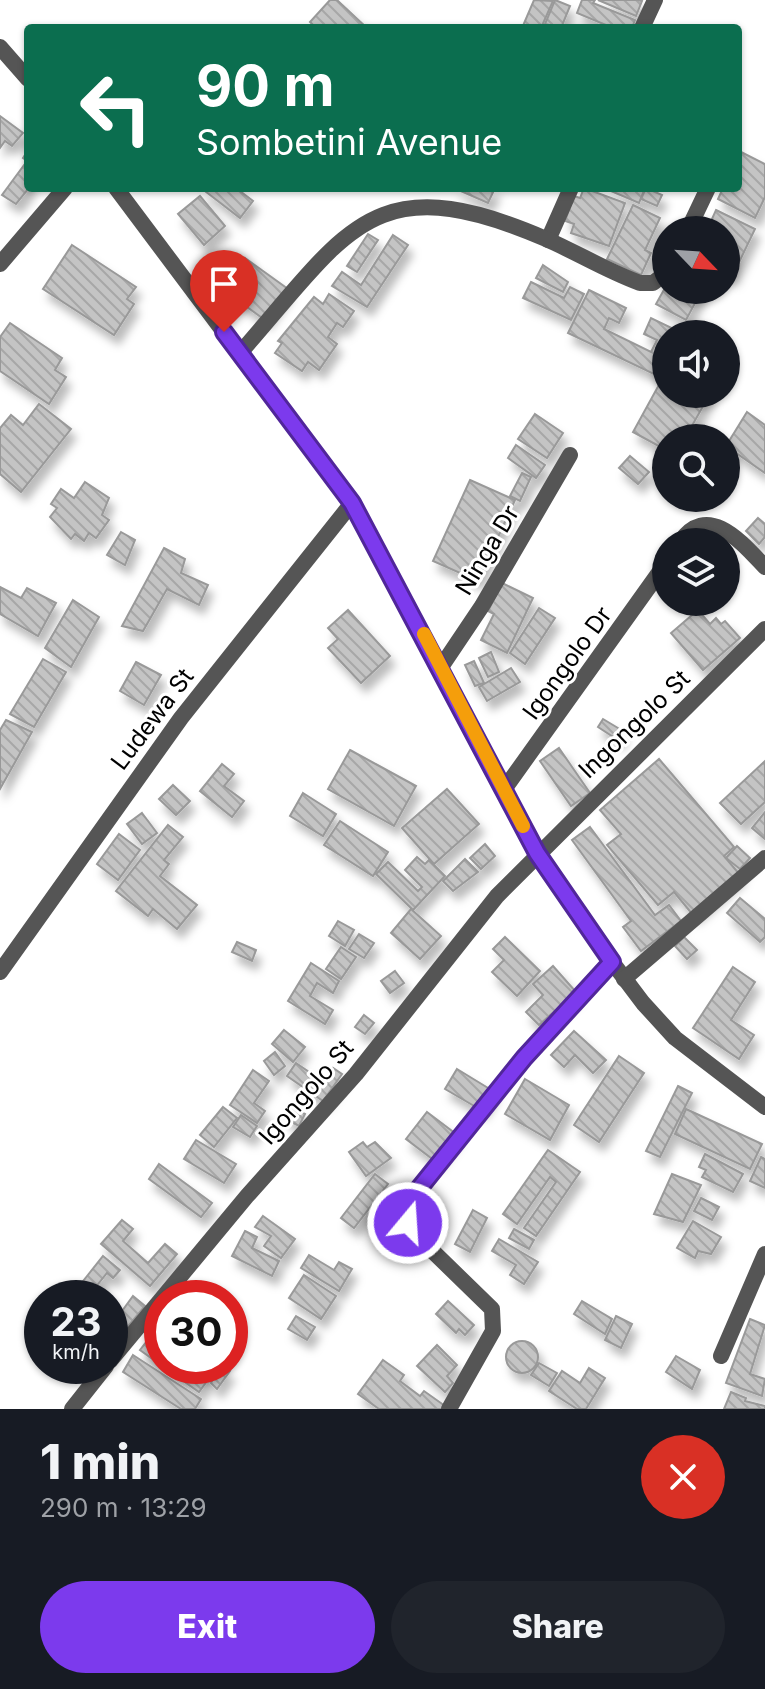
<!DOCTYPE html>
<html lang="en">
<head>
<meta charset="utf-8">
<style>
  :root { --surface:#171b24; --page:#20242c; --text:#f1f3f6; --muted:#9ea1a6; --accent:#7c3aed }
  body { margin:0; font-family:Inter,sans-serif; background:var(--page); color:var(--text); height:100vh; display:flex; flex-direction:column; font-size:30px; white-space:nowrap }
  * { box-sizing:border-box; margin:0 }
  p { font-size:26px; color:var(--muted) }
  .icon { flex:none; width:44px; height:44px; fill:none; stroke:currentColor; stroke-width:2; stroke-linecap:round; stroke-linejoin:round }
  .map { position:relative; height:1409px; overflow:hidden }
  .details { display:flex; flex-direction:column; background:var(--surface); flex:1 }
  .details>* { flex:none }
  .banner { position:absolute; left:24px; top:24px; width:718px; height:168px; border-radius:8px; box-shadow:0 2px 6px #0004; background:#0b6e4f; color:#fff; overflow:hidden }
  .needle { width:52px; rotate:115deg }
  .controls { position:absolute; left:652px; top:216px; display:grid; gap:16px }
  .controls a { display:grid; place-items:center; width:88px; height:88px; border-radius:50%; background:var(--surface); box-shadow:0 2px 6px #0004; font-size:40px }
  .speed { position:absolute; left:24px; top:1280px; display:flex; gap:16px; font-size:40px; font-weight:700; text-align:center }
  .speed>* { display:grid; place-content:center; width:104px; height:104px; border-radius:50%; background:var(--surface); box-shadow:0 2px 6px #0004; line-height:1 }
  .speed small { font-size:20px; font-weight:400 }
  .speed .limit { border:12px solid #d22; background:#fff; color:#111 }
  .pin { position:absolute; display:grid; place-items:center; width:68px; height:68px; color:#fff; margin:-82px -34px; border-radius:50% 50% 50% 0; rotate:-45deg; box-shadow:0 0 8px #0007 }
  .pin .icon { rotate:45deg }
  .me { position:absolute; width:88px; margin:-44px; rotate:18deg; stroke-linejoin:round; filter:drop-shadow(0 0 6px #0008) }
  .turn { display:flex; align-items:center; gap:28px; height:168px; padding:0 40px; font-size:36px }
  .turn .icon { width:104px; height:104px; stroke-width:2.5 }
  .turn b { display:block; font-size:56px; line-height:68px }
  .round { display:grid; place-items:center; flex:none; width:84px; height:84px; border-radius:42px; background:var(--page) }
  .headline { display:flex; align-items:center; justify-content:space-between; height:136px; padding:0 40px }
  h1 { font-size:48px; font-weight:800; line-height:60px }
  .primary-button { display:flex; gap:16px; margin-top:auto; padding:16px 40px }
  .primary-button a { flex:1; height:92px; border-radius:48px; background:var(--accent); color:#fff; font-size:32px; font-weight:800; line-height:92px; text-align:center }
  .primary-button a+a { background:var(--page); color:var(--text) }
  .map>svg:first-child { display:block }
  .building { fill:url(#building-back-hatch); stroke:#999; stroke-width:2; filter:url(#shadow) }
  .lines { fill:none; stroke-linecap:round; stroke-linejoin:round }
  .street { stroke:#555; stroke-width:16 }
  .route-casing { stroke:#51269a; stroke-width:20 }
  .route { stroke:#7c3aed; stroke-width:14 }
  .slow { stroke:#f59e0b; stroke-width:14 }
  .labels { text-anchor:middle; dominant-baseline:central; stroke-width:6; stroke-linejoin:round; paint-order:stroke }
  .street-label { font-size:24px; fill:#000; stroke:#fff }
</style>
</head>
<body>
<div class="map">
<svg width="765" height="1409" viewBox="0 0 765 1409">
  <defs>
    <pattern id="building-back-hatch" width="6" height="6" patternUnits="userSpaceOnUse" patternTransform="scale(2)"><rect width="6" height="6" fill="#c4c4c4"/><path d="M-1 5l2 2M0 0l6 6M5-1l2 2" fill="none" stroke="#a7a7a7"/></pattern>
    <filter id="shadow"><feDropShadow dx="5" dy="9" stdDeviation="4" flood-color="#0004"/></filter>
  </defs>
  <rect width="100%" height="100%" fill="#fff"/>
  <!-- building -->
  <g class="building">
    <path d="M330,0H337L367,28H316L310,22Z"/>
    <path d="M534,0L553,1L541,28H522Z"/>
    <path d="M555,0L570,6L561,28L545,24Z"/>
    <path d="M582,0H595L593,3L635,20L632,28H613L577,13Z"/>
    <path d="M598,0H638L642,1L636,16Z"/>
    <path d="M0,116L23,133L12,146L5,141L0,148Z"/>
    <path d="M28,150L29,188L16,204L2,195L27,161L23,158Z"/>
    <path d="M741,152L765,164V197L755,218L718,199L723,188H738Z"/>
    <path d="M201,188H236L253,201L240,218Z"/>
    <path d="M454,188H495L488,203Z"/>
    <path d="M584,188L625,203L609,246L571,233L574,224L565,221L574,196L580,198Z"/>
    <path d="M604,188H645L639,203Z"/>
    <path d="M646,188L662,195L657,206L641,199Z"/>
    <path d="M200,196L225,226L204,245L178,214Z"/>
    <path d="M633,205L660,218L645,250L651,253L641,275L607,259Z"/>
    <path d="M716,210L755,229L732,277L726,274V230H707Z"/>
    <path d="M368,234L378,240L357,272L347,266Z"/>
    <path d="M393,235L408,245L367,307L332,286L342,272L361,285Z"/>
    <path d="M72,245L136,287L127,299L134,304L114,335L43,289Z"/>
    <path d="M245,258L288,289L265,320L222,289Z"/>
    <path d="M543,265L568,282L563,292L536,278Z"/>
    <path d="M531,282L564,298L570,287L584,294L571,320L523,298Z"/>
    <path d="M666,286V290H702L686,320L656,304Z"/>
    <path d="M589,290L626,308L619,323L609,318L604,329L651,352L657,340L644,334L651,318L680,332L666,334V360L658,376L568,333Z"/>
    <path d="M329,294L354,311L343,327L337,323L328,337L337,344L319,370L308,362L302,371L275,353L282,343L278,341L314,297L323,304Z"/>
    <path d="M10,323L62,358L55,370L66,377L49,404L0,371V337Z"/>
    <path d="M666,372V394H710L685,438H666V450L633,432Z"/>
    <path d="M39,404L71,429L21,492L0,474V428L11,415L23,425Z"/>
    <path d="M747,412L765,425V473L726,446Z"/>
    <path d="M535,414L563,433L547,458L518,439Z"/>
    <path d="M516,445L545,465L536,478L508,458Z"/>
    <path d="M630,456L649,472L638,484L619,468Z"/>
    <path d="M522,473L531,477L520,501L510,496Z"/>
    <path d="M470,480L515,500L478,581L433,561Z"/>
    <path d="M85,482L109,498L102,515L109,520L96,538L89,533L84,541L75,534L71,539L50,517L57,508L51,504L61,489L74,498Z"/>
    <path d="M758,518L765,524V537L759,544L746,531Z"/>
    <path d="M121,532L135,540L125,565L107,555Z"/>
    <path d="M164,548L185,559L181,573L208,585L199,605L167,589L143,631L122,626Z"/>
    <path d="M502,583L533,598L507,653L481,640L494,614L488,611Z"/>
    <path d="M0,587L21,598L27,588L56,603L38,636L0,614Z"/>
    <path d="M73,600L99,617L71,667L45,648Z"/>
    <path d="M539,608L555,618L525,664L510,653Z"/>
    <path d="M348,610L390,656L361,683L328,648L338,639L328,628Z"/>
    <path d="M698,610L710,624L716,618L721,624L725,621L740,638L703,670L671,633Z"/>
    <path d="M491,652L499,672L488,677L479,658Z"/>
    <path d="M43,659L66,672L34,727L10,714Z"/>
    <path d="M474,661L484,683L475,686L465,665Z"/>
    <path d="M136,662L161,675L144,705L120,691Z"/>
    <path d="M511,668L520,682L487,701L479,687Z"/>
    <path d="M603,719L623,731L618,740L598,727Z"/>
    <path d="M6,720L32,732L0,789V730Z"/>
    <path d="M559,748L590,793L571,806L540,761Z"/>
    <path d="M350,750L416,786L394,826L328,789Z"/>
    <path d="M659,759L734,847L724,856L740,875L693,915L674,892L658,905L607,845L621,834L600,810Z"/>
    <path d="M765,761V802L741,824L720,803Z"/>
    <path d="M222,764L234,774L224,786L244,801L232,817L200,791Z"/>
    <path d="M173,785L190,801L176,815L159,799Z"/>
    <path d="M447,789L479,824L434,864L402,828Z"/>
    <path d="M303,793L336,814L323,836L290,816Z"/>
    <path d="M765,812V839L752,828Z"/>
    <path d="M142,813L157,833L142,844L127,824Z"/>
    <path d="M340,821L388,852L373,876L324,845Z"/>
    <path d="M168,825L183,837L164,860L169,864L160,876L197,905L177,929L153,909L148,916L116,891Z"/>
    <path d="M590,827L655,915L669,905L681,921L641,951L623,927L631,921L572,840Z"/>
    <path d="M119,834L140,850L118,880L97,864Z"/>
    <path d="M485,844L495,856L481,869L470,858Z"/>
    <path d="M737,846L750,858L740,869L726,858Z"/>
    <path d="M417,857L425,864L429,860L445,876L413,910L376,874L388,862L418,891L422,887L405,870Z"/>
    <path d="M465,859L478,872L453,891L443,881Z"/>
    <path d="M740,898L765,919V937L760,942L727,913Z"/>
    <path d="M411,909L441,936L420,959L391,933Z"/>
    <path d="M338,921L354,930L345,946L329,936Z"/>
    <path d="M359,934L374,943L364,958L349,949Z"/>
    <path d="M505,937L540,971L517,996L492,972L504,960L493,949Z"/>
    <path d="M684,937L697,950L687,959L675,946Z"/>
    <path d="M237,942L256,950L252,961L232,952Z"/>
    <path d="M341,947L356,957L341,979L326,969Z"/>
    <path d="M311,963L339,981L333,993L317,983L310,996L333,1010L325,1024L288,1001Z"/>
    <path d="M553,966L576,992L539,1025L526,1012L543,995L533,984Z"/>
    <path d="M733,967L755,982L731,1020L754,1035L739,1059L693,1028Z"/>
    <path d="M395,971L404,983L390,993L381,981Z"/>
    <path d="M364,1015L374,1023L365,1034L355,1027Z"/>
    <path d="M284,1030L305,1047L293,1062L272,1044Z"/>
    <path d="M574,1031L606,1060L593,1073L575,1055L564,1067L551,1055Z"/>
    <path d="M275,1052L285,1066L274,1075L264,1061Z"/>
    <path d="M619,1056L644,1073L599,1142L574,1125Z"/>
    <path d="M296,1063L324,1082L333,1068L342,1074L323,1101L287,1076Z"/>
    <path d="M457,1069L493,1091L481,1110L445,1089Z"/>
    <path d="M253,1070L269,1081L254,1103L265,1111L257,1123L230,1105Z"/>
    <path d="M525,1079L569,1105L550,1140L505,1114Z"/>
    <path d="M678,1086L692,1093L660,1157L646,1151Z"/>
    <path d="M223,1107L237,1118L214,1147L200,1135Z"/>
    <path d="M290,1107L305,1114L299,1126L285,1119Z"/>
    <path d="M686,1109L762,1144L750,1169L675,1134Z"/>
    <path d="M427,1112L456,1134L435,1161L406,1139Z"/>
    <path d="M241,1115L257,1126L250,1137L233,1127Z"/>
    <path d="M196,1140L236,1164L224,1183L184,1159Z"/>
    <path d="M363,1142L367,1147L375,1142L391,1158L366,1176L349,1152Z"/>
    <path d="M548,1150L580,1172L536,1236L524,1228L556,1182L550,1177L517,1224L503,1214Z"/>
    <path d="M705,1154L743,1174L733,1192L702,1177L706,1170L699,1167Z"/>
    <path d="M761,1157L765,1159V1188L750,1181Z"/>
    <path d="M159,1164L212,1203L201,1217L149,1179Z"/>
    <path d="M375,1174L388,1184L354,1228L341,1218Z"/>
    <path d="M672,1174L701,1185L683,1222L654,1214Z"/>
    <path d="M701,1198L719,1207L712,1220L694,1211Z"/>
    <path d="M473,1210L487,1218L470,1252L455,1244Z"/>
    <path d="M263,1216L295,1239L281,1258L264,1246L271,1236L255,1227Z"/>
    <path d="M122,1220L133,1229L123,1241L148,1263L165,1244L177,1254L150,1286L101,1244Z"/>
    <path d="M693,1221L721,1237L711,1254L698,1251L695,1258L677,1248Z"/>
    <path d="M514,1229L534,1240L529,1249L509,1238Z"/>
    <path d="M245,1231L257,1237L252,1248L279,1261L272,1276L232,1256Z"/>
    <path d="M499,1239L538,1262L524,1284L510,1275L516,1265L492,1251Z"/>
    <path d="M309,1255L334,1270L339,1262L352,1269L339,1291L301,1268Z"/>
    <path d="M103,1256L120,1270L113,1278L107,1273L95,1288L107,1298H86L76,1290Z"/>
    <path d="M304,1275L336,1296L321,1319L289,1298Z"/>
    <path d="M133,1296L145,1306L125,1330L110,1318V1301L122,1311Z"/>
    <path d="M448,1301L474,1325L465,1335L459,1329L456,1333L436,1314Z"/>
    <path d="M582,1301L612,1319L605,1334L574,1314Z"/>
    <path d="M296,1316L315,1327L307,1340L288,1329Z"/>
    <path d="M616,1316L632,1324L621,1348L605,1340Z"/>
    <path d="M750,1319L765,1325L750,1374L765,1379L762,1396L726,1383Z"/>
    <path d="M160,1324L162,1325V1366L140,1350Z"/>
    <circle cx="522" cy="1357" r="16"/>
    <path d="M437,1345L457,1365L447,1376L453,1383L445,1392L417,1366Z"/>
    <path d="M133,1355L201,1399L195,1409H181L123,1372Z"/>
    <path d="M676,1356L700,1370L692,1389L666,1372Z"/>
    <path d="M383,1360L404,1375L400,1381L420,1396L424,1391L445,1406L443,1409H379L358,1394Z"/>
    <path d="M539,1363L557,1373L549,1386L531,1375Z"/>
    <path d="M162,1366H218L199,1392Z"/>
    <path d="M219,1367L230,1371L217,1389L211,1383Z"/>
    <path d="M589,1368L605,1378L586,1409H577L549,1391L562,1371L580,1383Z"/>
    <path d="M731,1392L746,1398L745,1401L765,1406V1409H724Z"/>
  </g>
  <g class="lines">
    <!-- street -->
    <g class="street">
      <path d="M642,28L655,0"/>
      <path d="M0,47L28,79"/>
      <path d="M116,188L352,503L537,853L594,938L643,1003L675,1038L765,1107"/>
      <path d="M688,230L708,188"/>
      <path d="M548,240L571,188"/>
      <path d="M0,264L65,188"/>
      <path d="M240,353C348,230 373,164 546,239C578,253 607,271 640,283H653L666,273"/>
      <path d="M680,542C708,501 743,544 765,567"/>
      <path d="M441,667L482,606L570,455"/>
      <path d="M505,788L666,563"/>
      <path d="M0,972L181,718L352,503"/>
      <path d="M624,979L765,858"/>
      <path d="M721,1356L765,1254"/>
      <path d="M110,1361L247,1196L356,1074L497,896L765,629"/>
      <path d="M72,1409L106,1366"/>
      <path d="M449,1409L493,1331L492,1309L416,1235L406,1212L413,1196L524,1058L612,962"/>
    </g>
  </g>
  <g class="lines">
    <defs>
      <path id="route" d="M224,332L352,503L537,853L612,962L524,1058L413,1196L406,1212L408,1223"/>
    </defs>
    <!-- route casing -->
    <use href="#route" class="route-casing"/>
    <!-- route -->
    <use href="#route" class="route"/>
    <!-- slow -->
    <path class="slow" d="M424,634L523,826"/>
  </g>
  <g class="labels">
    <!-- street labels -->
    <g class="street-label">
      <text transform="translate(487 550) rotate(-59)">Ninga Dr</text>
      <text transform="translate(567 663) rotate(-54)">Igongolo Dr</text>
      <text transform="translate(152 719) rotate(-53)">Ludewa St</text>
      <text transform="translate(634 724) rotate(-44)">Ingongolo St</text>
      <text transform="translate(306 1092) rotate(-49)">Igongolo St</text>
    </g>
  </g>
</svg>
<div class="controls">
<a><svg class="needle" viewBox="-14 -14 28 28"><path d="M0-13l5 13h-10z" fill="#e53935"/><path d="M0 13l5-13h-10z" fill="#9ea1a6"/></svg></a>
<a><svg class="icon" aria-label="sound" viewBox="0 0 24 24"><path d="M4 9h4l5-4v14l-5-4H4zM17 9q2 3 0 6"/></svg></a>
<a><svg class="icon" aria-label="search" viewBox="0 0 24 24"><circle cx="10" cy="10" r="6"/><path d="M15 15l6 6"/></svg></a>
<a><svg class="icon" aria-label="layers" viewBox="0 0 24 24"><path d="M12 4l9 5-9 5-9-5zM3 14l9 5 9-5"/></svg></a>
</div>
<div class="speed"><div>23<small>km/h</small></div><div class="limit">30</div></div>
<div class="pin" style="left:224px;top:332px;background:#d93025"><svg class="icon" aria-label="arrive" viewBox="0 0 24 24"><path d="M6 21V4h12l-3 4 3 4H6"/></svg></div>
<svg class="me" style="left:408px;top:1223px" viewBox="-20 -20 40 40"><circle r="17" fill="#7c3aed" stroke="#fff" stroke-width="3"/><path d="M0-11L8 9 0 5-8 9z" fill="#fff"/></svg>
<div class="banner">
<div class="turn"><svg class="icon" aria-label="left" viewBox="0 0 24 24"><path d="M17 20v-9H6M10 6l-5 5 5 5"/></svg><div><b>90 m</b>Sombetini Avenue</div></div>
</div>
</div>
<section class="details">
<div class="headline"><div><h1>1 min</h1><p>290 m · 13:29</p></div><a class="round" style="background:#d93025;color:#fff"><svg class="icon" aria-label="close" viewBox="0 0 24 24"><path d="M6 6l12 12M18 6L6 18"/></svg></a></div>
<div class="primary-button"><a>Exit</a><a>Share</a></div>
</section>
</body>
</html>
